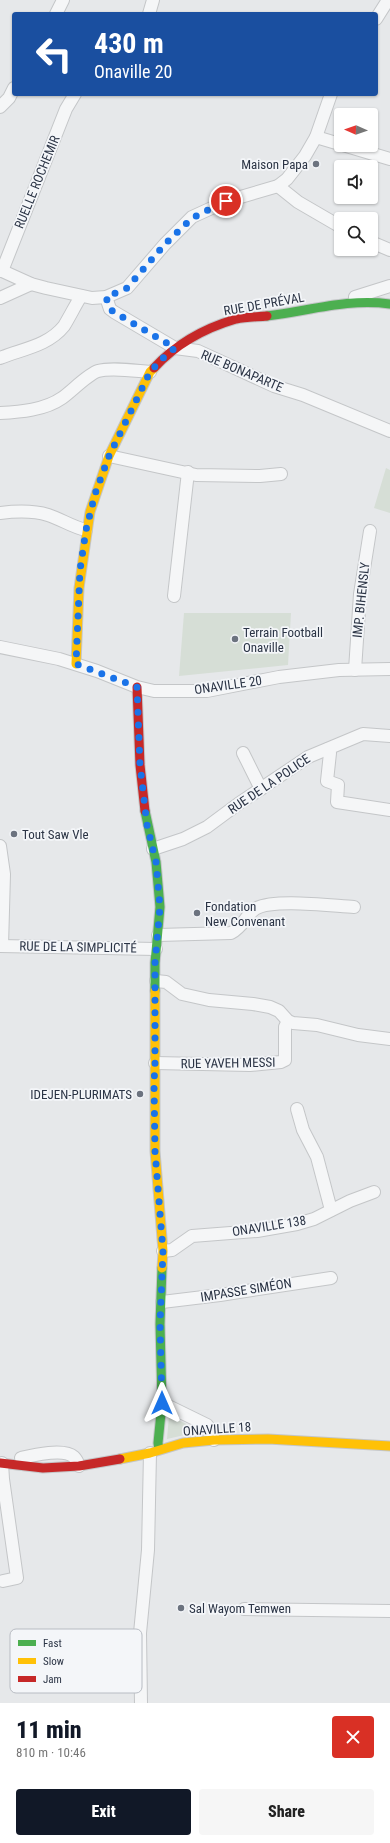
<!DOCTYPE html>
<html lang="en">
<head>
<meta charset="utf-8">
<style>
  :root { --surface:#fff; --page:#f6f6f6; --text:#222; --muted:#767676; --accent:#111827 }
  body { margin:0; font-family:"Roboto Condensed",sans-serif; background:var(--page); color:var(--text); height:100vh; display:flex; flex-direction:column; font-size:15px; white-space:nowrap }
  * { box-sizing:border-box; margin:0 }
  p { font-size:13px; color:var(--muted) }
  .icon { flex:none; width:22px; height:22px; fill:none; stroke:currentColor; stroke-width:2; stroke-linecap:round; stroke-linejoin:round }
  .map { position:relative; height:1703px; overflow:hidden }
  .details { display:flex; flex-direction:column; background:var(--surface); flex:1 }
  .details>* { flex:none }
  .hud { position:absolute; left:12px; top:12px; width:366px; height:84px; border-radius:4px; box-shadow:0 1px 3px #0004; background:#1a4fa0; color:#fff; overflow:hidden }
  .needle { width:26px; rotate:272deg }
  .fabs { position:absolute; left:334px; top:108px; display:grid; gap:8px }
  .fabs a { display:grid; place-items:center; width:44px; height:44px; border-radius:4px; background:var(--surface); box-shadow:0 1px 3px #0004; font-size:20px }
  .pin { position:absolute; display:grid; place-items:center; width:34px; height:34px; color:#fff; margin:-17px; border:2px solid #fff; border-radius:50%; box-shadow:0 1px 4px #0007 }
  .me { position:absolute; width:44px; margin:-22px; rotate:0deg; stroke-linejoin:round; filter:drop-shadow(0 0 3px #0008) }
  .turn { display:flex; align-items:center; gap:14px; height:84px; padding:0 16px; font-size:18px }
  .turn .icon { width:52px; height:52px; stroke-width:2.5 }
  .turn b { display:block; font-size:28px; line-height:34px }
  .round { display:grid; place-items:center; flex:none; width:42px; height:42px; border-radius:4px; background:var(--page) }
  .head { display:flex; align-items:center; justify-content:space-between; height:68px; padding:0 16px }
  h1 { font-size:24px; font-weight:800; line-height:30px; color:var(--accent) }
  .cta { display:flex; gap:8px; margin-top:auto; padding:8px 16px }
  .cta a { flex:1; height:46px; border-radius:4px; background:var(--accent); color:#fff; font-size:16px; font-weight:800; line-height:46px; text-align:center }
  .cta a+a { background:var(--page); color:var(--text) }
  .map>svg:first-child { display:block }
  .green { fill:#d6ded6 }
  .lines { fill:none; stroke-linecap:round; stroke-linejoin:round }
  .street-casing { stroke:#c4c6c8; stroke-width:14 }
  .fast-casing { stroke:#c4c6c8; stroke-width:11 }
  .slow-casing { stroke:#c4c6c8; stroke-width:11 }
  .jam-casing { stroke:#c4c6c8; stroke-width:11 }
  .street { stroke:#f5f6f7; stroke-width:12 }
  .fast { stroke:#4caf50; stroke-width:9 }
  .slow { stroke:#ffc107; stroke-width:9 }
  .jam { stroke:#c62828; stroke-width:9 }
  .route { stroke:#1a73e8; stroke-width:7; stroke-dasharray:0 12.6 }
  .poi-dot { fill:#6c737f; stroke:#f4f6f9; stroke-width:1.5 }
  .labels { text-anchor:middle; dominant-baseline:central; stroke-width:3.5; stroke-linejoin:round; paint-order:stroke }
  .poi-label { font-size:13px; fill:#2b3445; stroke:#f4f6f9; text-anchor:start }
  .street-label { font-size:13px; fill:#2b3445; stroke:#f4f6f9 }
  .key { fill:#f4f6f9; stroke:#b8bcc3; stroke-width:1 }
  .key-label { font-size:11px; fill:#2b3445 }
</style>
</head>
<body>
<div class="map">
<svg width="390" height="1703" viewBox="0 0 390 1703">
  <rect width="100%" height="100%" fill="#e6e8ea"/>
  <!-- green -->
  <g class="green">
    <path d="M386,468L390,470V513L374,508Z"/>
    <path d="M184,613H291L288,665L179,676Z"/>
    <path d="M169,1416L202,1431L167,1439Z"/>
  </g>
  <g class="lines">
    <defs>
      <g id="street">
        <path d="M56,14L63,0"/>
        <path d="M149,14L153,0"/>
        <path d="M376,19L388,0"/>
        <path d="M0,107L9,98L14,88"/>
        <path d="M316,137L390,159"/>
        <path d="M278,186L298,202L341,227"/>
        <path d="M371,242L390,250"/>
        <path d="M0,270L31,284L46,288L92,298L106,297L127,288L165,244L192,217L227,201L278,186L287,179L305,156L316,137L331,94"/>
        <path d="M2,271L66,109L75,94"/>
        <path d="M106,297L110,309L114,312L175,348L198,351L274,386L303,395L390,431"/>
        <path d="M355,297L390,286"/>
        <path d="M0,298L31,284"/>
        <path d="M0,358C22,349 48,346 64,326C70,316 75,306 81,296"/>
        <path d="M0,413C20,412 45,410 62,398C72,391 88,374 98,371C112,367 136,371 150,372"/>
        <path d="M109,456L196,475L260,476L281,474"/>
        <path d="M0,513C16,511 32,510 48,515C61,519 72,527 86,530"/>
        <path d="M174,596L188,472"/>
        <path d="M0,647L59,659L97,671L137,687L154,691H207L279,677L339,670L390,669"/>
        <path d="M355,670L360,594L370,531"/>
        <path d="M328,749L330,753L327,781L338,785L337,802L390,810"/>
        <path d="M243,753L261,789"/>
        <path d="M0,846L4,874L2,946"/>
        <path d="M153,849L183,839L207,827L238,804L308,757L363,734L390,736"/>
        <path d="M158,935L231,933C243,927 246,915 255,909C272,898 333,906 354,907"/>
        <path d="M0,946L156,949"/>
        <path d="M156,981L166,982L182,994L209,1000L253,1004L270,1007L279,1011L288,1021L293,1023L317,1025L358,1035L390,1039"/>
        <path d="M155,1063L250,1065L281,1062L285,1060V1027L288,1021"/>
        <path d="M297,1109L303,1130L317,1157L331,1210"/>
        <path d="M163,1251L172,1250L192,1236L257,1231L297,1224L314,1219L350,1201L374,1192"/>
        <path d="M162,1302L220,1295L331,1278"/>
        <path d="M162,1403L207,1425L212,1432L214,1440"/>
        <path d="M21,1458C34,1455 64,1448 74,1457C76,1459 78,1463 79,1466"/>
        <path d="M2,1463L3,1479L17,1578L3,1581"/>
        <path d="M244,1609L390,1611"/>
        <path d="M141,1703L140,1633L148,1550L150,1453"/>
      </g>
      <g id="fast">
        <path d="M267,316C309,311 348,298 390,304"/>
        <path d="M145,811L156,862L160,907L155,963V991"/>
        <path d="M159,1449L158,1443L162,1403L160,1324L162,1268"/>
      </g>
      <g id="slow">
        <path d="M76,664L79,588L90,512L109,456L150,372L154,368"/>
        <path d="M155,991V1151L163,1251L162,1268"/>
        <path d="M120,1459L150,1453L183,1443L214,1440L268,1439L390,1446"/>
      </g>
      <g id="jam">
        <path d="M154,368C176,344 205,328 236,319C246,317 257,317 267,316"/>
        <path d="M137,687L140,765L145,811"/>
        <path d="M0,1463L43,1468L79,1466L120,1459"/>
      </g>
    </defs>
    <!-- street casing -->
    <use href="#street" class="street-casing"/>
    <!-- fast casing -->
    <use href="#fast" class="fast-casing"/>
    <!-- slow casing -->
    <use href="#slow" class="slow-casing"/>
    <!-- jam casing -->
    <use href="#jam" class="jam-casing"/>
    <!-- street -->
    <use href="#street" class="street"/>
    <!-- fast -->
    <use href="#fast" class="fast"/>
    <!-- slow -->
    <use href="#slow" class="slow"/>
    <!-- jam -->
    <use href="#jam" class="jam"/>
  </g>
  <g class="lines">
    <!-- route -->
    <path class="route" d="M162,1403L160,1324L163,1251L155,1151L154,1084L155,1063V963L160,907L156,862L147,825L140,765L137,687L76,664L80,570L86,530L95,494L109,456L150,372L164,357L175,348L114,312L110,309L106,297L127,288L165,244L192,218L226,201"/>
  </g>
  <!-- markers -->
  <g class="poi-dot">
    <circle cx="316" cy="164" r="4"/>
    <circle cx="235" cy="639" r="4"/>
    <circle cx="14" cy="834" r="4"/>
    <circle cx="197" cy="913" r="4"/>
    <circle cx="140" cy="1094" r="4"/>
    <circle cx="181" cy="1608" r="4"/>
  </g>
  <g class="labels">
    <!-- poi labels -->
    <g class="poi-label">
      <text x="308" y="164" text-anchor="end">Maison Papa</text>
      <text x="243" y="632">Terrain Football<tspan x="243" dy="15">Onaville</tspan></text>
      <text x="22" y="834">Tout Saw Vle</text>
      <text x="205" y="906">Fondation<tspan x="205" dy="15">New Convenant</tspan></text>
      <text x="132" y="1094" text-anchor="end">IDEJEN-PLURIMATS</text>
      <text x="189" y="1608">Sal Wayom Temwen</text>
    </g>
    <!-- street labels -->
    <g class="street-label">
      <text transform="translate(37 182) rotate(-68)">RUELLE ROCHEMIR</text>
      <text transform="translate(264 304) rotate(-10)">RUE DE PRÉVAL</text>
      <text transform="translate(242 371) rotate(23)">RUE BONAPARTE</text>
      <text transform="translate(361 600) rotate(-84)">IMP. BIHENSLY</text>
      <text transform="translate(228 685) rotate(-8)">ONAVILLE 20</text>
      <text transform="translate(269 784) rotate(-34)">RUE DE LA POLICE</text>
      <text transform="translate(78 947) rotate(1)">RUE DE LA SIMPLICITÉ</text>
      <text transform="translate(228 1063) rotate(-1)">RUE YAVEH MESSI</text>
      <text transform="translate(269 1226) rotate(-9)">ONAVILLE 138</text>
      <text transform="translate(246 1290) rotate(-9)">IMPASSE SIMÉON</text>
      <text transform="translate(217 1429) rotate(-4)">ONAVILLE 18</text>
    </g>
  </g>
  <!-- legend -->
  <rect x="10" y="1629" width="132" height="64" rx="6" class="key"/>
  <rect x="18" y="1640" width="18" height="6" fill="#4caf50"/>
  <rect x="18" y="1658" width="18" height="6" fill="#ffc107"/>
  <rect x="18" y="1676" width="18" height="6" fill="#c62828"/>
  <g class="key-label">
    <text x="43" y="1647">Fast</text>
    <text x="43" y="1665">Slow</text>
    <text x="43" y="1683">Jam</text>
  </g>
</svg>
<div class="fabs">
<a><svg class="needle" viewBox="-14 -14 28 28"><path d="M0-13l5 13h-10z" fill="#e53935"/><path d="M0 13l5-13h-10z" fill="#767676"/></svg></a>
<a><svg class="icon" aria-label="sound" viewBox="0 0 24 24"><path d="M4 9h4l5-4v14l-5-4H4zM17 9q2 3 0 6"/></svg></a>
<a><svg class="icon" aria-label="search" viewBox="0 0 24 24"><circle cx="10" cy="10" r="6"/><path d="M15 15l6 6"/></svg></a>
</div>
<div class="pin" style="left:226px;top:201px;background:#d93025"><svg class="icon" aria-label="arrive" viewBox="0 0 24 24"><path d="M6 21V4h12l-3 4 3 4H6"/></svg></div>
<svg class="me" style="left:162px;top:1403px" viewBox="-20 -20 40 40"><path d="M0-17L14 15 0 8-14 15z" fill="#1a73e8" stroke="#fff" stroke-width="4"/></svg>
<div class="hud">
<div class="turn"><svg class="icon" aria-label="left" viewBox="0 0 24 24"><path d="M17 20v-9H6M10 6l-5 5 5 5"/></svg><div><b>430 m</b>Onaville 20</div></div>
</div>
</div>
<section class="details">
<div class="head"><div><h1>11 min</h1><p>810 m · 10:46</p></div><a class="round" style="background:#d93025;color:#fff"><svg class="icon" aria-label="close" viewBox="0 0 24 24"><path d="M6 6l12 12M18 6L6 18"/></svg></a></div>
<div class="cta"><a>Exit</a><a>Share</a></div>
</section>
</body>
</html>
